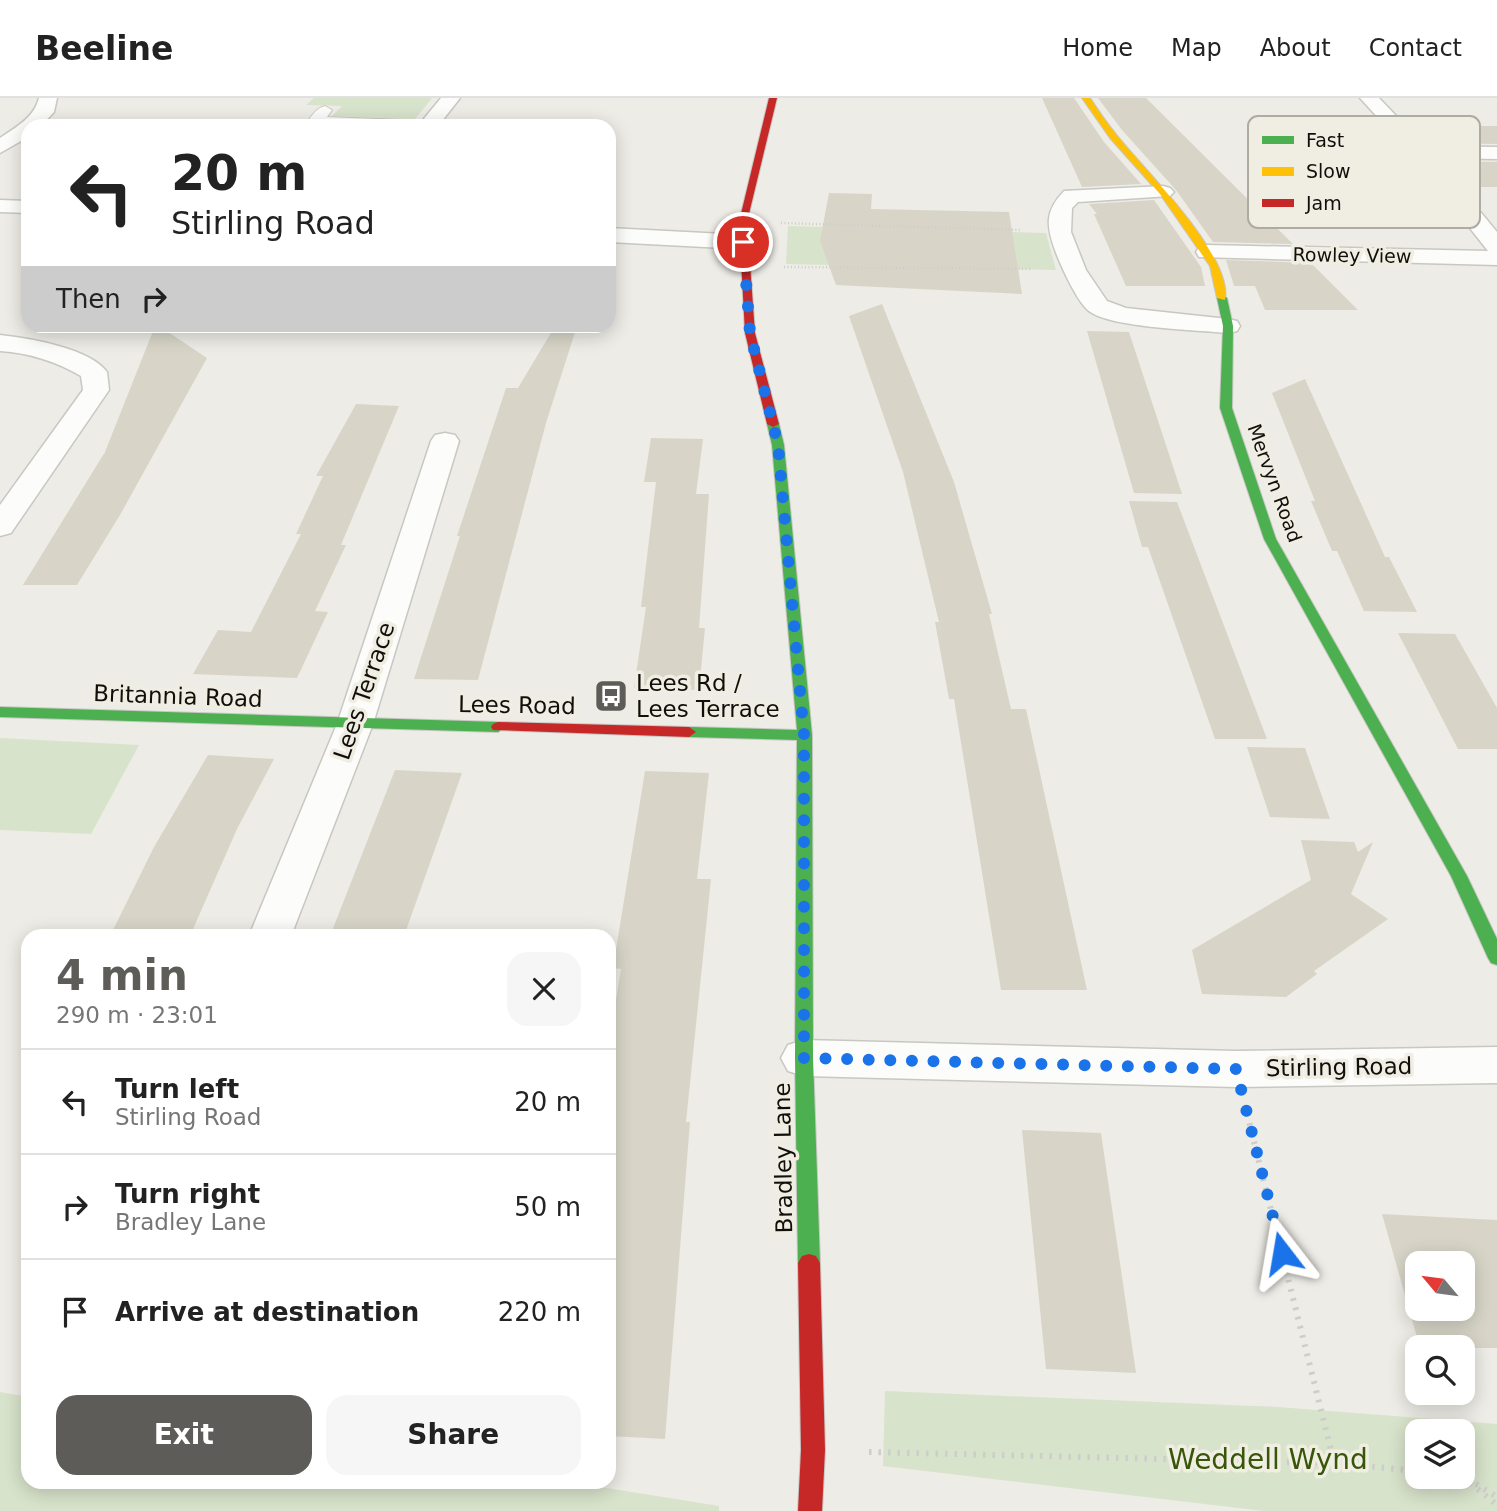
<!DOCTYPE html>
<html lang="en">
<head>
<meta charset="utf-8">
<style>
  :root { --surface:#fff; --page:#f6f6f6; --text:#222; --muted:#767676; --line:#e0e0e0; --accent:#5d5c58 }
  body { margin:0; font-family:"DejaVu Sans",sans-serif; background:var(--page); color:var(--text); height:100vh; display:flex; flex-direction:column; font-size:26px; white-space:nowrap }
  * { box-sizing:border-box; margin:0 }
  p { font-size:23px; color:var(--muted) }
  .icon { flex:none; width:38px; height:38px; fill:none; stroke:currentColor; stroke-width:2; stroke-linecap:round; stroke-linejoin:round }
  .map { position:relative; flex:1; overflow:hidden }
  .panel { position:absolute; left:21px; top:831px; width:595px; height:560px; display:flex; flex-direction:column; background:var(--surface); border-radius:21px; box-shadow:0 4px 18px #0003 }
  .panel>* { flex:none }
  .banner { position:absolute; left:21px; top:21px; width:595px; height:214px; border-radius:21px; box-shadow:0 4px 18px #0003; background:#fff; color:var(--text); overflow:hidden }
  .needle { width:46px; rotate:299deg }
  .buttons { position:absolute; left:1405px; top:1153px; display:grid; gap:14px }
  .buttons a { display:grid; place-items:center; width:70px; height:70px; border-radius:14px; background:var(--surface); box-shadow:0 4px 18px #0003; font-size:35px }
  .pin { position:absolute; display:grid; place-items:center; width:60px; height:60px; color:#fff; margin:-30px; border:4px solid #fff; border-radius:50%; box-shadow:0 2px 7px #0007 }
  .me { position:absolute; width:77px; margin:-38px; rotate:346deg; stroke-linejoin:round; filter:drop-shadow(0 0 5px #0008) }
  .turn { display:flex; align-items:center; gap:24px; height:147px; padding:0 35px; font-size:32px }
  .turn .icon { width:91px; height:91px; stroke-width:2.5 }
  .turn b { display:block; font-size:49px; line-height:60px }
  .then { display:flex; align-items:center; height:66px; padding:0 35px; background:#0003; gap:14px; font-size:26px }
  .round { display:grid; place-items:center; flex:none; width:74px; height:74px; border-radius:21px; background:var(--page) }
  .head { display:flex; align-items:center; justify-content:space-between; height:119px; padding:0 35px }
  h1 { font-size:42px; font-weight:700; line-height:52px; color:var(--accent) }
  .primary-button { display:flex; gap:14px; margin-top:auto; padding:14px 35px }
  .primary-button a { flex:1; height:80px; border-radius:21px; background:var(--accent); color:#fff; font-size:28px; font-weight:700; line-height:80px; text-align:center }
  .primary-button a+a { background:var(--page); color:var(--text) }
  ul { padding:0; list-style:none }
  li { display:flex; align-items:center; gap:21px; height:105px; padding:0 35px; border-top:2px solid var(--line) }
  li div { flex:1 }
  li b { display:block; font-size:26px }
  li em { font-style:normal }
  header { display:flex; align-items:center; gap:42px; box-sizing:border-box; height:98px; padding:0 35px; background:var(--surface); border-bottom:2px solid var(--line) }
  header strong { font-size:33px }
  nav { display:flex; gap:38px; margin-inline-start:auto; font-size:24px }
  .map>svg:first-child { display:block }
  .green { fill:#d8e3cb; fill-rule:evenodd }
  .building { fill:#d8d5c8; fill-rule:evenodd }
  .lines { fill:none; stroke-linecap:round; stroke-linejoin:round }
  .lane-casing { stroke:#c8c7c2; stroke-width:2 }
  .street-casing { stroke:#c8c7c2; stroke-width:3 }
  .fast-casing { stroke:#c8c7c2; stroke-width:2 }
  .slow-casing { stroke:#c8c7c2; stroke-width:2 }
  .jam-casing { stroke:#c8c7c2; stroke-width:2 }
  .path-far1 { stroke:#cdcdcb; stroke-width:2.5; stroke-dasharray:1 2.5; stroke-linecap:butt }
  .path { stroke:#cdcdcb; stroke-width:6; stroke-dasharray:2.5 7; stroke-linecap:butt }
  .lane { fill:#fcfcfb; fill-rule:evenodd }
  .street { fill:#fcfcfb; fill-rule:evenodd }
  .fast { fill:#4caf50; fill-rule:evenodd }
  .slow { fill:#ffc107; fill-rule:evenodd }
  .jam { fill:#c62828; fill-rule:evenodd }
  .route { stroke:#1a73e8; stroke-width:12; stroke-dasharray:0 21.6 }
  .labels { text-anchor:middle; dominant-baseline:central; stroke-width:7; stroke-linejoin:round; paint-order:stroke }
  .far-street-label { font-size:19px; fill:#100f0b; stroke:#f0eee3 }
  .poi-label { font-size:23px; fill:#100f0b; stroke:#f0eee3; text-anchor:start }
  .street-label { font-size:23px; fill:#100f0b; stroke:#f0eee3 }
  .near-park-label { font-size:28px; fill:#375607; stroke:#f0eee3 }
  .key { fill:#f0eee3; stroke:#adaba2; stroke-width:2 }
  .key-label { font-size:19px; fill:#100f0b }
</style>
</head>
<body>
<header>
<strong>Beeline</strong>
<nav><a>Home</a><a>Map</a><a>About</a><a>Contact</a></nav>
</header>
<div class="map">
<svg width="1497" height="1413" viewBox="0 0 1497 1413">
  <rect width="100%" height="100%" fill="#edece6"/>
  <!-- green -->
  <g class="green">
    <path d="M314,0H432L415,21L332,18L342,8L306,7Z"/>
    <path d="M788,128L1046,135L1056,172L786,166Z"/>
    <path d="M0,640L139,647L91,736L0,732Z"/>
    <path d="M885,1293L1278,1309L1497,1326V1413H1264L883,1368ZM1418,1334H1463V1379H1418Z"/>
    <path d="M0,1294L28,1299V1384H569L719,1408V1413H0Z"/>
  </g>
  <!-- building -->
  <g class="building">
    <path d="M1042,0H1074L1104,44L1141,86L1082,89Z"/>
    <path d="M1098,0H1146L1293,146L1213,144L1176,92L1122,32Z"/>
    <path d="M1402,21L1473,22L1480,28H1497V46L1426,45Z"/>
    <path d="M1442,63L1497,64V89H1463Z"/>
    <path d="M829,95L872,96L871,111L1009,114L1022,196L836,187L820,143Z"/>
    <path d="M1154,102L1201,169L1205,188H1126L1094,116H1097L1089,106Z"/>
    <path d="M1226,162L1311,165L1358,212H1265L1255,188H1234Z"/>
    <path d="M882,206L954,384L992,516H989L1011,611H1026L1087,892H1001L954,601H949L935,524H939L903,374L849,218Z"/>
    <path d="M155,228H159L207,260L120,417L77,487H23L105,354Z"/>
    <path d="M555,228H577L546,325L478,582L414,581L460,438H457L506,290H518Z"/>
    <path d="M1087,233L1129,234L1182,396L1134,395Z"/>
    <path d="M1305,281L1385,459H1389L1417,514L1364,513L1337,453H1332L1311,403H1315L1272,295Z"/>
    <path d="M356,306L399,308L341,447H346L315,513L328,514L297,580L193,576L218,532L251,534L301,436H296L323,378H316Z"/>
    <path d="M651,340L703,341L696,396H709L699,530H705L699,592L634,590L646,509H641L656,384H644Z"/>
    <path d="M1129,403L1177,404L1267,641H1215L1148,449H1142Z"/>
    <path d="M1398,535L1455,536L1497,610V651H1458Z"/>
    <path d="M1247,649L1305,650L1330,721L1270,719Z"/>
    <path d="M208,657L274,661L237,731L190,838H110L154,749Z"/>
    <path d="M395,672L462,675L404,838H330Z"/>
    <path d="M645,673L709,675L697,781H711L686,1024H690L665,1341L609,1338V946L621,871L613,870Z"/>
    <path d="M1301,742L1354,744L1358,754L1373,744L1351,796L1388,821L1314,873L1317,876L1286,899L1202,896L1192,852L1311,782Z"/>
    <path d="M1022,1032L1101,1035L1136,1275L1046,1271Z"/>
    <path d="M1382,1116L1497,1122V1250H1420ZM1418,1166H1463V1211H1418Z"/>
  </g>
  <g class="lines">
    <defs>
      <path id="lane" d="M325,8L332,12L327,19L429,23L436,27L310,26L308,23C312,17 317,10 325,8Z"/>
      <g id="street">
        <path d="M39,0H57L54,14L41,28H28V39L0,55V40C16,29 34,20 39,0Z"/>
        <path d="M441,0H460L438,28H418Z"/>
        <path d="M1360,0H1379L1425,48L1497,49V61L1436,60L1497,134V167L1199,159L1196,154L1199,149L1207,147L1488,153L1413,58Z"/>
        <path d="M1163,88L1170,90L1174,94L1170,98L1078,104L1072,110L1071,134L1086,172L1107,203L1126,210L1228,221L1237,223L1240,228L1237,233L1228,235C1198,232 1111,230 1089,213C1077,204 1060,166 1055,152C1046,127 1045,113 1064,93Z"/>
        <path d="M0,102L28,103V115L0,114Z"/>
        <path d="M609,130L743,137L751,139L754,144L751,149L743,151L609,144Z"/>
        <path d="M0,237C28,240 90,250 107,274L109,292L11,435L0,438V407L83,292L81,278C55,263 30,255 0,253Z"/>
        <path d="M445,335L455,337L459,343L373,626L291,838H249L337,626L431,343L435,337Z"/>
        <path d="M804,942L1236,953L1497,949V985L1236,989L804,978L788,973L781,960L788,947Z"/>
      </g>
      <g id="fast">
        <path d="M1222,197L1227,200L1233,228L1232,310L1276,441L1467,778L1497,841V867L1491,865L1488,860L1451,778L1264,441L1220,310L1223,228L1217,200Z"/>
        <path d="M773,323L779,326L784,347L812,637L813,960L820,1165L816,1172L809,1174L802,1172L798,1165L795,960L797,642L689,639L682,634L689,629L797,632L772,347L767,326Z"/>
        <path d="M0,609L498,624L505,629L498,634L0,619Z"/>
      </g>
      <path id="slow" d="M1082,0H1090C1098,12 1106,24 1115,35C1143,71 1233,157 1225,202L1217,200L1210,168L1160,96L1110,40Z"/>
      <g id="jam">
        <path d="M769,0H777L747,124L755,235L779,326L773,329L767,326L745,235L739,124Z"/>
        <path d="M498,624L689,629L696,634L689,639L493,632L491,629L493,626Z"/>
        <path d="M809,1156L816,1158L820,1165L825,1352L822,1413H798L801,1352L798,1165L802,1158Z"/>
      </g>
    </defs>
    <!-- lane casing -->
    <use href="#lane" class="lane-casing"/>
    <!-- street casing -->
    <use href="#street" class="street-casing"/>
    <!-- fast casing -->
    <use href="#fast" class="fast-casing"/>
    <!-- slow casing -->
    <use href="#slow" class="slow-casing"/>
    <!-- jam casing -->
    <use href="#jam" class="jam-casing"/>
    <!-- path-far1 -->
    <g class="path-far1">
      <path d="M781,125L1021,132"/>
      <path d="M784,169L1031,171"/>
    </g>
    <!-- path -->
    <g class="path">
      <path d="M1247,1016L1334,1364"/>
      <path d="M869,1354L1334,1365L1418,1373"/>
      <path d="M1463,1379L1497,1407"/>
      <path d="M1476,1386L1497,1399"/>
    </g>
    <!-- lane -->
    <use href="#lane" class="lane"/>
    <!-- street -->
    <use href="#street" class="street"/>
    <!-- fast -->
    <use href="#fast" class="fast"/>
    <!-- slow -->
    <use href="#slow" class="slow"/>
    <!-- jam -->
    <use href="#jam" class="jam"/>
  </g>
  <g class="lines">
    <!-- route -->
    <path class="route" d="M743,144L750,235L778,347L804,637V960L1236,971L1282,1155"/>
  </g>
  <!-- icons -->
  <defs>
    <symbol id="bus-square" viewBox="-11 -11 22 22"><rect x="-9" y="-9" width="18" height="18" rx="4" fill="#5d5c58" stroke="#f0eee3"/><path d="M-5-6H5V4H4V6H2V4H-2V6H-4V4H-5ZM-3.5-4V0h7V-4ZM-3.5 1.2v1.5H-2V1.2ZM2 1.2v1.5H3.5V1.2Z" fill="#fff"/></symbol>
  </defs>
  <g fill-rule="evenodd">
    <use href="#bus-square" x="592" y="579" width="38" height="38"/>
  </g>
  <g class="labels">
    <!-- far-street labels -->
    <g class="far-street-label">
      <text transform="translate(1352 157) rotate(1)">Rowley View</text>
      <text transform="translate(1275 385) rotate(70)">Mervyn Road</text>
    </g>
    <!-- poi labels -->
    <g class="poi-label">
      <text x="636" y="585">Lees Rd /<tspan x="636" dy="26">Lees Terrace</tspan></text>
    </g>
    <!-- street labels -->
    <g class="street-label">
      <text transform="translate(364 593) rotate(-71)">Lees Terrace</text>
      <text transform="translate(178 598) rotate(2)">Britannia Road</text>
      <text transform="translate(517 607) rotate(1)">Lees Road</text>
      <text transform="translate(1339 969) rotate(-1)">Stirling Road</text>
      <text transform="translate(783 1060) rotate(-91)">Bradley Lane</text>
    </g>
    <!-- near-park labels -->
    <g class="near-park-label">
      <text x="1268" y="1361">Weddell Wynd</text>
    </g>
  </g>
  <!-- legend -->
  <rect x="1248" y="18" width="232" height="112" rx="10" class="key"/>
  <rect x="1262" y="38" width="32" height="8" fill="#4caf50"/>
  <rect x="1262" y="69" width="32" height="9" fill="#ffc107"/>
  <rect x="1262" y="101" width="32" height="8" fill="#c62828"/>
  <g class="key-label">
    <text x="1306" y="49">Fast</text>
    <text x="1306" y="80">Slow</text>
    <text x="1306" y="112">Jam</text>
  </g>
</svg>
<div class="buttons">
<a><svg class="needle" viewBox="-14 -14 28 28"><path d="M0-13l5 13h-10z" fill="#e53935"/><path d="M0 13l5-13h-10z" fill="#767676"/></svg></a>
<a><svg class="icon" aria-label="search" viewBox="0 0 24 24"><circle cx="10" cy="10" r="6"/><path d="M15 15l6 6"/></svg></a>
<a><svg class="icon" aria-label="layers" viewBox="0 0 24 24"><path d="M12 4l9 5-9 5-9-5zM3 14l9 5 9-5"/></svg></a>
</div>
<div class="pin" style="left:743px;top:144px;background:#d93025"><svg class="icon" aria-label="arrive" viewBox="0 0 24 24"><path d="M6 21V4h12l-3 4 3 4H6"/></svg></div>
<svg class="me" style="left:1282px;top:1155px" viewBox="-20 -20 40 40"><path d="M0-17L14 15 0 8-14 15z" fill="#1a73e8" stroke="#fff" stroke-width="4"/></svg>
<div class="banner">
<div class="turn"><svg class="icon" aria-label="left" viewBox="0 0 24 24"><path d="M17 20v-9H6M10 6l-5 5 5 5"/></svg><div><b>20 m</b>Stirling Road</div></div>
<div class="then">Then<svg class="icon" aria-label="right" viewBox="0 0 24 24"><path d="M7 20v-9h11M14 6l5 5-5 5"/></svg></div>
</div>
<section class="panel">
<div class="head"><div><h1>4 min</h1><p>290 m · 23:01</p></div><a class="round"><svg class="icon" aria-label="close" viewBox="0 0 24 24"><path d="M6 6l12 12M18 6L6 18"/></svg></a></div>
<ul>
<li><svg class="icon" aria-label="left" viewBox="0 0 24 24"><path d="M17 20v-9H6M10 6l-5 5 5 5"/></svg><div><b>Turn left</b><p>Stirling Road</p></div><em>20 m</em></li>
<li><svg class="icon" aria-label="right" viewBox="0 0 24 24"><path d="M7 20v-9h11M14 6l5 5-5 5"/></svg><div><b>Turn right</b><p>Bradley Lane</p></div><em>50 m</em></li>
<li><svg class="icon" aria-label="arrive" viewBox="0 0 24 24"><path d="M6 21V4h12l-3 4 3 4H6"/></svg><div><b>Arrive at destination</b></div><em>220 m</em></li>
</ul>
<div class="primary-button"><a>Exit</a><a>Share</a></div>
</section>
</div>
</body>
</html>
